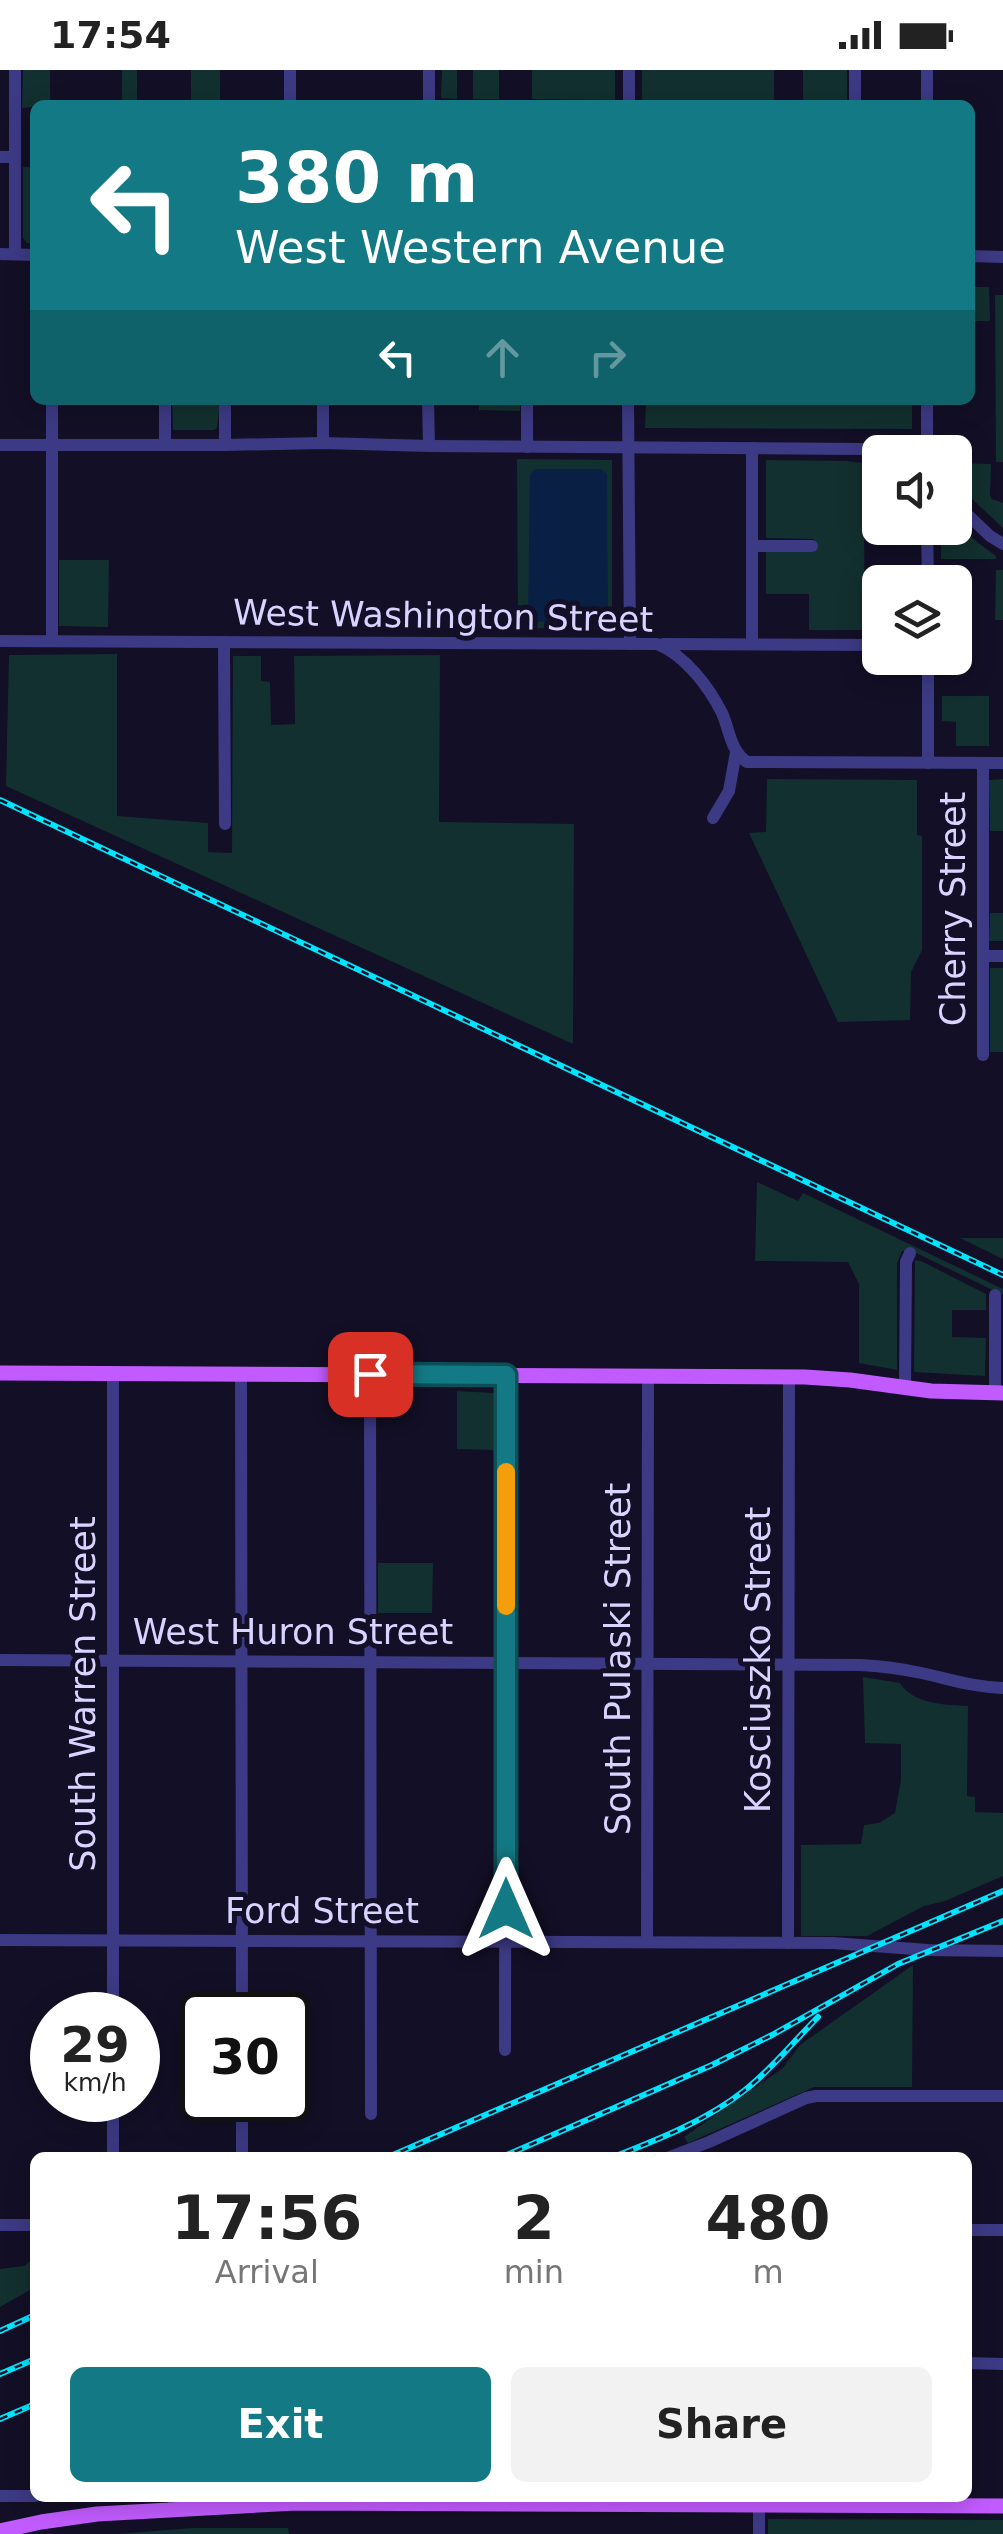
<!DOCTYPE html>
<html lang="en">
<head>
<meta charset="utf-8">
<style>
  :root { --surface:#fff; --page:#f2f2f2; --text:#222; --muted:#767676; --accent:#137a85 }
  body { margin:0; font-family:"DejaVu Sans",sans-serif; background:var(--page); color:var(--text); height:100vh; display:flex; flex-direction:column; font-size:38px; white-space:nowrap }
  * { box-sizing:border-box; margin:0 }
  p { font-size:32px; color:var(--muted) }
  .icon { flex:none; width:55px; height:55px; fill:none; stroke:currentColor; stroke-width:2; stroke-linecap:round; stroke-linejoin:round }
  .map { position:relative; flex:1; overflow:hidden }
  .sheet { position:absolute; left:30px; top:2082px; width:942px; height:350px; display:flex; flex-direction:column; background:var(--surface); border-radius:15px; box-shadow:0 5px 25px #0003 }
  .sheet>* { flex:none }
  .top-card { position:absolute; left:30px; top:30px; width:945px; height:305px; border-radius:15px; box-shadow:0 5px 25px #0003; background:#137a85; color:#fff; overflow:hidden }
  .fabs { position:absolute; left:862px; top:365px; display:grid; gap:20px }
  .fabs a { display:grid; place-items:center; width:110px; height:110px; border-radius:15px; background:var(--surface); box-shadow:0 5px 25px #0003; font-size:50px }
  .speed { position:absolute; left:30px; top:1922px; display:flex; gap:20px; font-size:50px; font-weight:700; text-align:center }
  .speed>* { display:grid; place-content:center; width:130px; height:130px; border-radius:50%; background:var(--surface); box-shadow:0 5px 25px #0003; line-height:1 }
  .speed small { font-size:25px; font-weight:400 }
  .speed .limit { border:5px solid #111; border-radius:15px; background:#fff; color:#111 }
  .pin { position:absolute; display:grid; place-items:center; width:85px; height:85px; color:#fff; margin:-42px; border-radius:20px; box-shadow:0 5px 15px #0006 }
  .me { position:absolute; width:110px; margin:-55px; rotate:0deg; stroke-linejoin:round; filter:drop-shadow(0 0 8px #0008) }
  .turn { display:flex; align-items:center; gap:35px; height:210px; padding:0 40px; font-size:45px }
  .turn .icon { width:130px; height:130px; stroke-width:2.5 }
  .turn b { display:block; font-size:70px; line-height:85px }
  .lanes { display:flex; align-items:center; height:95px; padding:0 40px; background:#0003; justify-content:center; gap:50px; direction:ltr }
  .lanes .off { opacity:.35 }
  .eta { display:flex; justify-content:space-evenly; align-items:center; height:170px; text-align:center }
  .eta b { font-size:60px; font-weight:700; line-height:70px }
  .primary-button { display:flex; gap:20px; margin-top:auto; padding:20px 40px }
  .primary-button a { flex:1; height:115px; border-radius:15px; background:var(--accent); color:#fff; font-size:40px; font-weight:700; line-height:115px; text-align:center }
  .primary-button a+a { background:var(--page); color:var(--text) }
  .status { display:flex; justify-content:space-between; align-items:center; height:70px; padding:0 50px; background:var(--surface); direction:ltr }
  .status svg { height:28px; fill:currentColor }
  .map>svg:first-child { display:block }
  .green { fill:#12302f }
  .water { fill:#0a1f44 }
  .lines { fill:none; stroke-linecap:round; stroke-linejoin:round }
  .minor { stroke:#3d3a85; stroke-width:12 }
  .major { stroke:#c25bff; stroke-width:15 }
  .rail-casing { stroke:#00e5ff; stroke-width:6 }
  .rail { stroke:#130f26; stroke-width:2.5; stroke-dasharray:8; stroke-linecap:butt }
  .route-casing { stroke:#0c4f56; stroke-width:25 }
  .route { stroke:#137a85; stroke-width:18 }
  .slow { stroke:#f59e0b; stroke-width:18 }
  .labels { text-anchor:middle; dominant-baseline:central; stroke-width:10; stroke-linejoin:round; paint-order:stroke }
  .street-label { font-size:35px; fill:#d9d4ff; stroke:#130f26 }
</style>
</head>
<body>
<div class="status"><b>17:54</b><svg viewBox="0 0 49 12"><path d="M0 12V9h3v3zM5 12V6h3v6zM10 12V3h3v9zM15 12V0h3v12zM26 1h20v11H26zM47 4h2v5h-2z"/></svg></div>
<div class="map">
<svg width="1003" height="2464" viewBox="0 0 1003 2464">
  <rect width="100%" height="100%" fill="#130f26"/>
  <!-- green -->
  <g class="green">
    <path d="M23,0H50V35L22,38Z"/>
    <rect x="122" y="0" width="15" height="35"/>
    <rect x="191" y="0" width="29" height="35"/>
    <path d="M442,0H457V29L441,28Z"/>
    <rect x="473" y="0" width="26" height="29"/>
    <path d="M532,0H615V30L532,29Z"/>
    <rect x="642" y="0" width="132" height="30"/>
    <path d="M803,0H847V31L803,30Z"/>
    <path d="M23,97H35V173H27L23,168Z"/>
    <path d="M970,217H989L990,251H970Z"/>
    <path d="M995,225H1003V392H996Z"/>
    <path d="M172,330H220L217,358L214,360H173Z"/>
    <path d="M479,330H520V341L479,340Z"/>
    <path d="M646,330H912V359L645,358Z"/>
    <path d="M517,389L612,390V559L518,558Z"/>
    <path d="M766,390L846,391L880,395V455L864,456L865,560H809V524H766V482L814,481V469L766,468Z"/>
    <path d="M955,393L991,394L990,425L992,429L1003,433V458L955,413Z"/>
    <path d="M955,451L977,472L996,486V489H941V458H955Z"/>
    <path d="M59,490H109L108,557L59,556Z"/>
    <path d="M996,500H1003V550H995Z"/>
    <path d="M117,584V746L208,753V782L232,783L233,586H261V611L270,612L271,655L295,654L294,586L440,585L439,752L574,754L573,974L6,716L9,585Z"/>
    <path d="M942,626H989V676H956V652L942,651Z"/>
    <path d="M767,709L917,710V765L922,766V880L911,902L910,950L838,952L749,763L766,762Z"/>
    <path d="M1003,709V761H990L989,710Z"/>
    <path d="M990,843H1003V871H989Z"/>
    <rect x="990" y="898" width="13" height="84"/>
    <path d="M757,1112L798,1131L803,1123L1003,1219V1225L910,1180L902,1181L897,1193V1300L859,1293V1214L848,1192L755,1191Z"/>
    <path d="M960,1168H1003V1189Z"/>
    <path d="M915,1190L921,1191L986,1224V1240H952V1267L986,1268L985,1306L914,1302Z"/>
    <path d="M457,1321L494,1323L495,1380L457,1379Z"/>
    <path d="M378,1493H433L432,1543H378Z"/>
    <path d="M863,1607L900,1613C913,1634 945,1635 968,1636L967,1726L975,1727V1742L1003,1743V1806L945,1831L924,1836L867,1866H801V1775L861,1774L864,1755L879,1753L895,1743L901,1710V1674L865,1673Z"/>
    <path d="M913,1895L912,2017H814L688,2073L684,2067L783,1998L800,1975Z"/>
    <path d="M35,2188V2217L0,2237V2199L24,2196Z"/>
    <path d="M768,2449L1003,2450V2464H768Z"/>
    <path d="M192,2458H288L289,2464H117Z"/>
  </g>
  <!-- water -->
  <path class="water" d="M536,399H601L607,404L608,548L603,552H533L528,546L530,404Z"/>
  <g class="lines">
    <!-- minor -->
    <g class="minor">
      <path d="M290,0V35"/>
      <path d="M429,0V35"/>
      <path d="M927,0V35"/>
      <path d="M629,35V0"/>
      <path d="M855,35V0"/>
      <path d="M0,87H15"/>
      <path d="M0,184L35,185"/>
      <path d="M15,184V0"/>
      <path d="M970,186L1003,187"/>
      <path d="M165,330V375"/>
      <path d="M225,330V375"/>
      <path d="M323,330V373"/>
      <path d="M428,330L429,376"/>
      <path d="M527,330V377"/>
      <path d="M628,330L630,574"/>
      <path d="M0,375H225L323,373L429,376L861,379L884,382"/>
      <path d="M927,382V330"/>
      <path d="M955,433L990,466L1003,474"/>
      <path d="M927,458L928,512"/>
      <path d="M752,476H812"/>
      <path d="M0,571L657,574C685,585 709,617 722,643C730,661 730,680 747,692L1003,693"/>
      <path d="M52,571V330"/>
      <path d="M224,572L225,754"/>
      <path d="M663,574L880,575"/>
      <path d="M752,574V378"/>
      <path d="M928,588V693"/>
      <path d="M713,748L729,721L736,682"/>
      <path d="M983,886H1003"/>
      <path d="M983,985V693"/>
      <path d="M241,1304L242,1945"/>
      <path d="M370,1304L371,2044"/>
      <path d="M905,1318L906,1192L910,1183"/>
      <path d="M995,1323V1225"/>
      <path d="M0,1590L860,1595C879,1596 897,1598 916,1602C947,1608 971,1617 1003,1618"/>
      <path d="M0,1870L833,1873L928,1880L1003,1881"/>
      <path d="M647,1872L648,1306"/>
      <path d="M788,1873L789,1307"/>
      <path d="M113,1945V1303"/>
      <path d="M505,1980L506,1305"/>
      <path d="M113,2030V2088"/>
      <path d="M242,2030V2088"/>
      <path d="M667,2088L709,2072L806,2028L816,2026H1003"/>
      <path d="M0,2155H35"/>
      <path d="M968,2160H1003"/>
      <path d="M968,2293L1003,2294"/>
      <path d="M0,2426H35"/>
      <path d="M172,2428L218,2437V2428"/>
      <path d="M759,2464V2435"/>
    </g>
    <!-- major -->
    <g class="major">
      <path d="M0,1303L805,1307L850,1310L931,1321L1003,1323"/>
      <path d="M0,2461L41,2452L97,2444L296,2433L1003,2436"/>
    </g>
    <defs>
      <g id="rail">
        <path d="M0,730L1003,1205"/>
        <path d="M386,2088L1003,1821"/>
        <path d="M500,2088L712,1995L772,1965L898,1894L1003,1851"/>
        <path d="M611,2088C657,2070 706,2051 745,2020C772,1999 794,1971 818,1947"/>
        <path d="M0,2261L35,2245"/>
        <path d="M0,2304L35,2289"/>
        <path d="M0,2349L35,2334"/>
      </g>
    </defs>
    <!-- rail casing -->
    <use href="#rail" class="rail-casing"/>
    <!-- rail -->
    <use href="#rail" class="rail"/>
  </g>
  <g class="lines">
    <defs>
      <path id="route" d="M370,1304L506,1305V1839"/>
    </defs>
    <!-- route casing -->
    <use href="#route" class="route-casing"/>
    <!-- route -->
    <use href="#route" class="route"/>
    <!-- slow -->
    <path class="slow" d="M506,1402V1536"/>
  </g>
  <g class="labels">
    <!-- street labels -->
    <g class="street-label">
      <text transform="translate(443 546) rotate(1)">West Washington Street</text>
      <text transform="translate(953 839) rotate(-90)">Cherry Street</text>
      <text x="293" y="1562">West Huron Street</text>
      <text transform="translate(618 1589) rotate(-90)">South Pulaski Street</text>
      <text transform="translate(758 1590) rotate(-90)">Kosciuszko Street</text>
      <text transform="translate(83 1624) rotate(-90)">South Warren Street</text>
      <text x="322" y="1841">Ford Street</text>
    </g>
  </g>
</svg>
<div class="fabs">
<a><svg class="icon" aria-label="sound" viewBox="0 0 24 24"><path d="M4 9h4l5-4v14l-5-4H4zM17 9q2 3 0 6"/></svg></a>
<a><svg class="icon" aria-label="layers" viewBox="0 0 24 24"><path d="M12 4l9 5-9 5-9-5zM3 14l9 5 9-5"/></svg></a>
</div>
<div class="speed"><div>29<small>km/h</small></div><div class="limit">30</div></div>
<div class="pin" style="left:370px;top:1304px;background:#d93025"><svg class="icon" aria-label="arrive" viewBox="0 0 24 24"><path d="M6 21V4h12l-3 4 3 4H6"/></svg></div>
<svg class="me" style="left:506px;top:1839px" viewBox="-20 -20 40 40"><path d="M0-17L14 15 0 8-14 15z" fill="#137a85" stroke="#fff" stroke-width="4"/></svg>
<div class="top-card">
<div class="turn"><svg class="icon" aria-label="left" viewBox="0 0 24 24"><path d="M17 20v-9H6M10 6l-5 5 5 5"/></svg><div><b>380 m</b>West Western Avenue</div></div>
<div class="lanes"><svg class="icon" aria-label="left" viewBox="0 0 24 24"><path d="M17 20v-9H6M10 6l-5 5 5 5"/></svg><svg class="icon off" aria-label="ahead" viewBox="0 0 24 24"><path d="M12 20V5M6 11l6-6 6 6"/></svg><svg class="icon off" aria-label="right" viewBox="0 0 24 24"><path d="M7 20v-9h11M14 6l5 5-5 5"/></svg></div>
</div>
<section class="sheet">
<div class="eta">
<div><b>17:56</b><p>Arrival</p></div>
<div><b>2</b><p>min</p></div>
<div><b>480</b><p>m</p></div>
</div>
<div class="primary-button"><a>Exit</a><a>Share</a></div>
</section>
</div>
</body>
</html>
